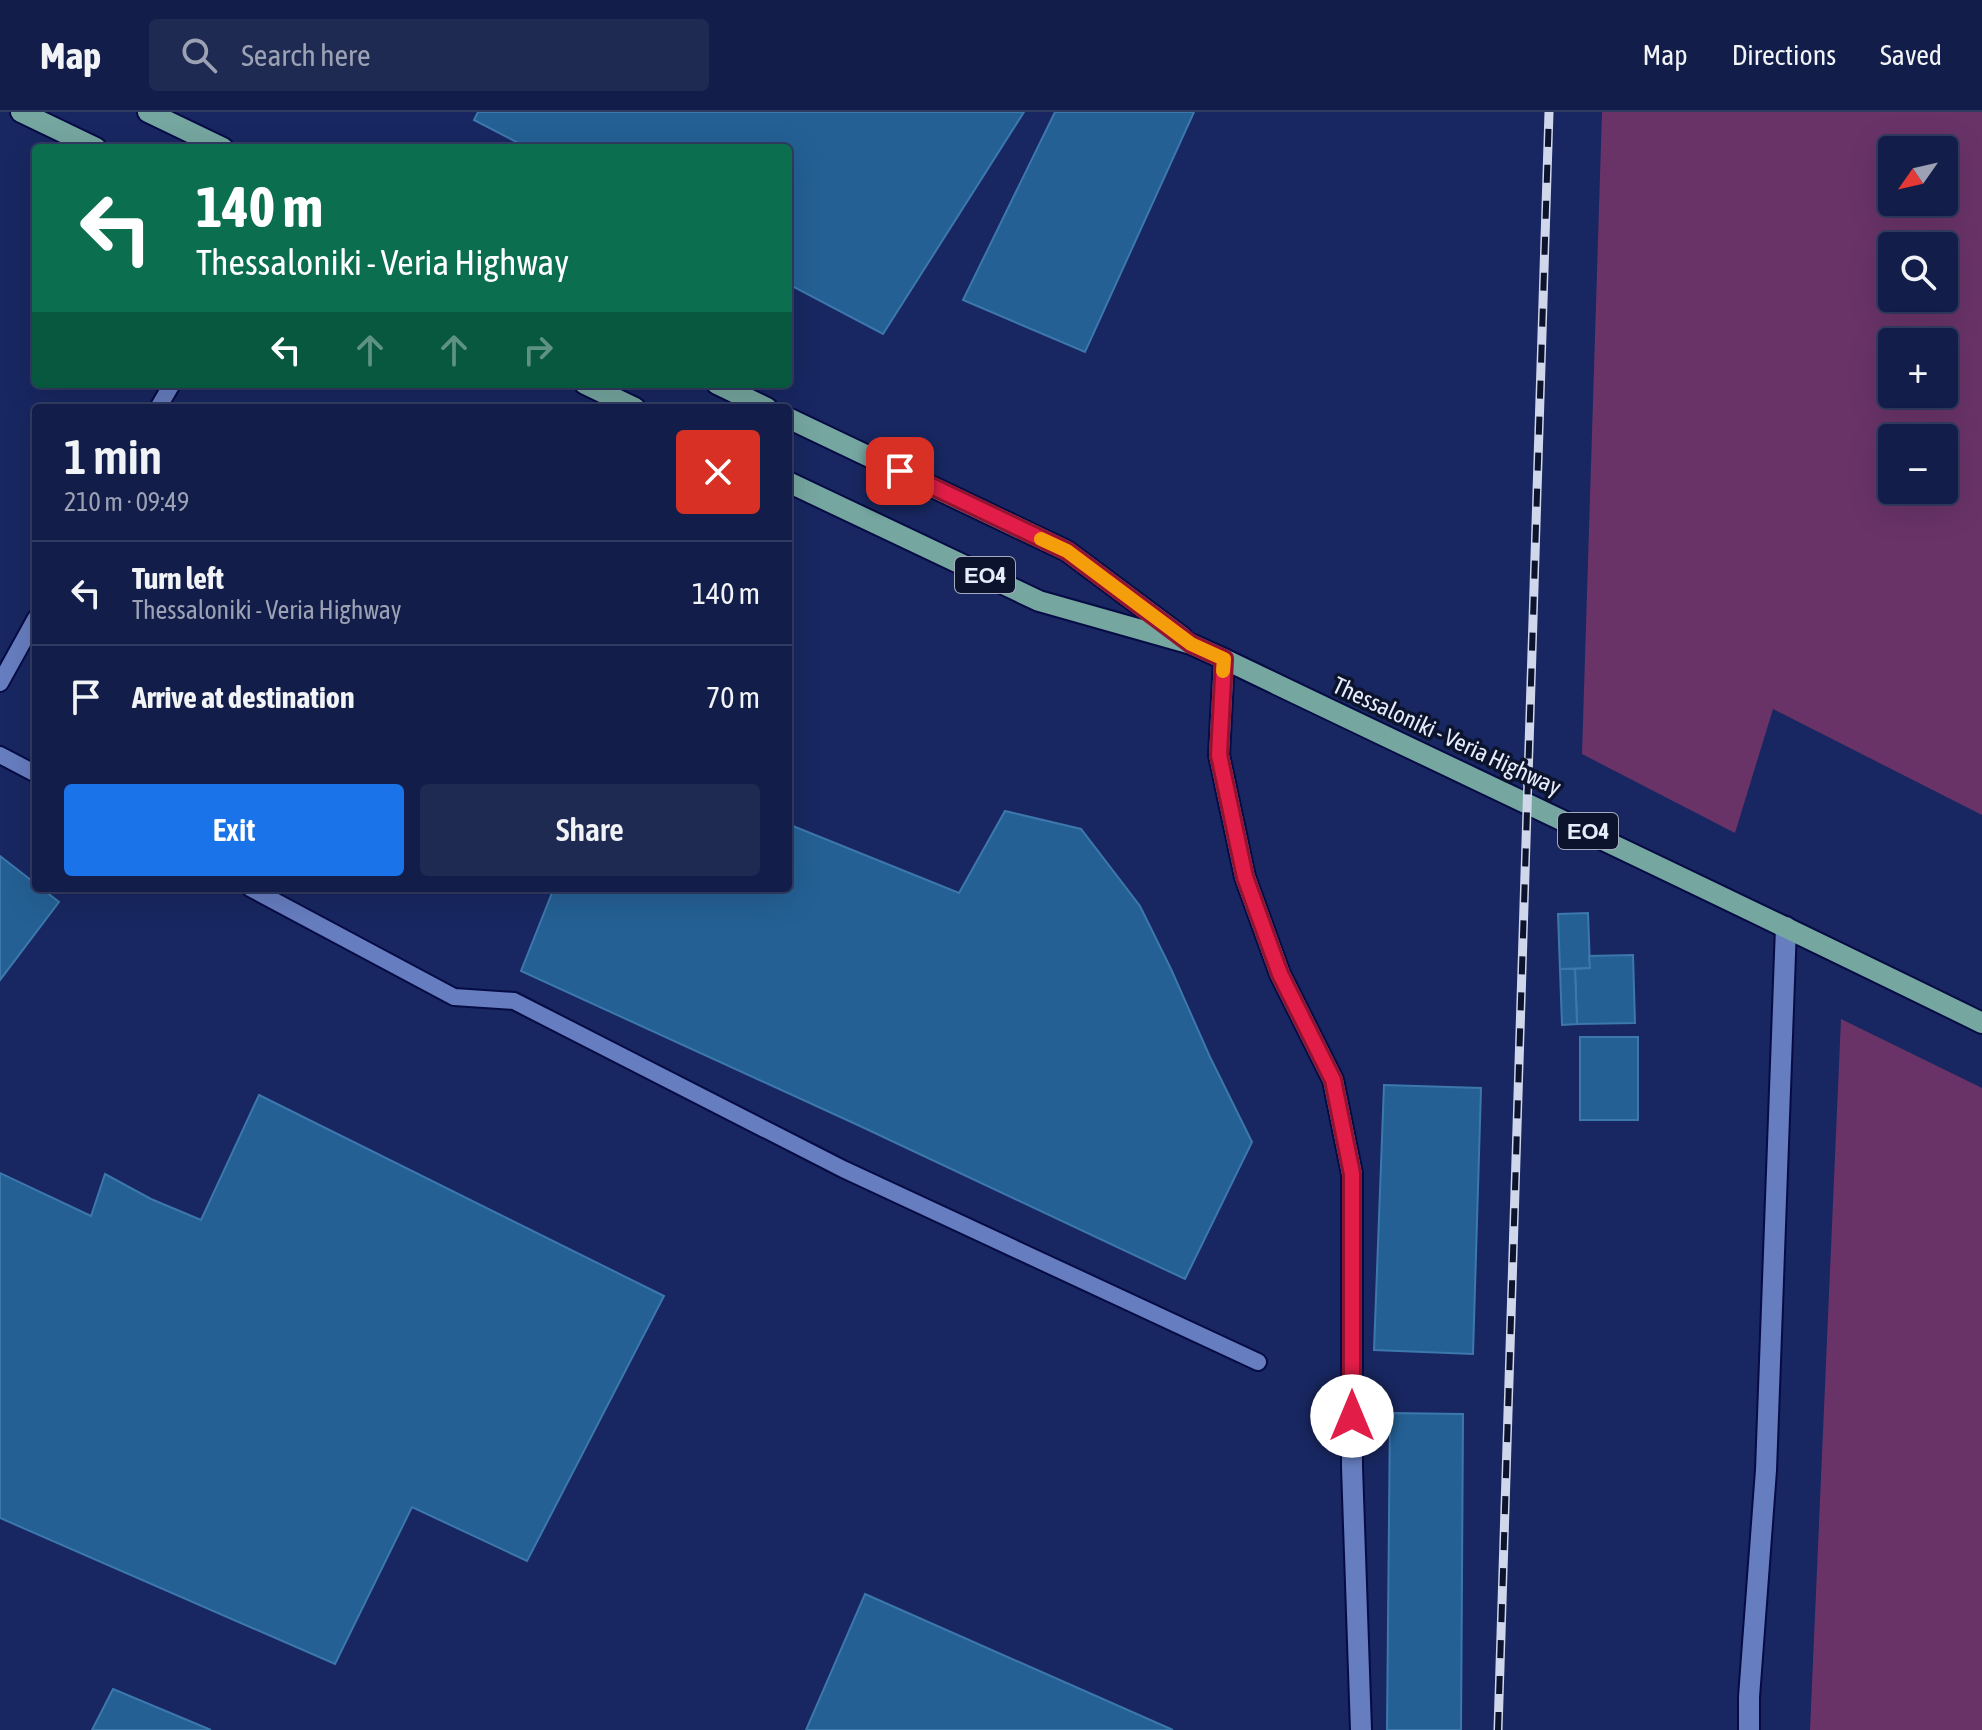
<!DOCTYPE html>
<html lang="en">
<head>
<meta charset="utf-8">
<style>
  :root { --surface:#121d49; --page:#1f2a53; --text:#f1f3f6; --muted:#9ca2b4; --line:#313b61; --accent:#1a73e8 }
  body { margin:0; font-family:"Asap Condensed",sans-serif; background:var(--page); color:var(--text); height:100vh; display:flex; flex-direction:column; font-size:30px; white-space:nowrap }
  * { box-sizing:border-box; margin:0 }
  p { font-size:26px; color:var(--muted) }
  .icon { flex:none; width:44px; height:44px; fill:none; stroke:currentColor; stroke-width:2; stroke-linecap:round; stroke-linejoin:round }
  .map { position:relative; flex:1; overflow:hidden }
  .drawer { position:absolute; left:32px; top:292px; width:760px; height:488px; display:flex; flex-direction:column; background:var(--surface); border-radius:8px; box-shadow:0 8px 32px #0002,0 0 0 2px var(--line) }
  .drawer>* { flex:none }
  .hud { position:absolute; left:32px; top:32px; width:760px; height:244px; border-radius:8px; box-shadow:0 8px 32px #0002,0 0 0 2px var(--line); background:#0b6e4f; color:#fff; overflow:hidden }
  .needle { width:52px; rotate:236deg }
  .controls { position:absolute; left:1878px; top:24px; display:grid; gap:16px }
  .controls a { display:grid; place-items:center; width:80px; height:80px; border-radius:8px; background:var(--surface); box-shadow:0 8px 32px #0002,0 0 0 2px var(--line); font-size:40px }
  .pin { position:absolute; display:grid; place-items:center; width:68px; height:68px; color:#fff; margin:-34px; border-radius:16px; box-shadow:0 4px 12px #0006 }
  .me { position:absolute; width:88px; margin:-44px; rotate:0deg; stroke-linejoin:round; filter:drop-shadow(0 0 6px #0008) }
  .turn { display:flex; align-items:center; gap:28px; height:168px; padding:0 32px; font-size:36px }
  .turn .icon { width:104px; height:104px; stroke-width:2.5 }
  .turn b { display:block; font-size:56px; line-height:68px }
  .lanes { display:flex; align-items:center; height:76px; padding:0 32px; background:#0003; justify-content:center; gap:40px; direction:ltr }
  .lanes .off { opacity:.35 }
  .round { display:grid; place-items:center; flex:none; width:84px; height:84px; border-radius:8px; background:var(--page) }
  .summary { display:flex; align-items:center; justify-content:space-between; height:136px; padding:0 32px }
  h1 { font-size:48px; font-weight:600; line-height:60px }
  .primary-button { display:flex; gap:16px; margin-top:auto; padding:16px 32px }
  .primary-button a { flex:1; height:92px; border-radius:8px; background:var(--accent); color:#fff; font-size:32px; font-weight:600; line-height:92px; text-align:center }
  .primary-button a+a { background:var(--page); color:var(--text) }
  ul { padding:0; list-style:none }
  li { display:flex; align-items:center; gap:24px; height:104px; padding:0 32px; border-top:2px solid var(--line) }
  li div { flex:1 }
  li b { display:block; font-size:30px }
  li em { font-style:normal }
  header { display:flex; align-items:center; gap:48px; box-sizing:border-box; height:112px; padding:0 40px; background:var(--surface); border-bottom:2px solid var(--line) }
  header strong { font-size:38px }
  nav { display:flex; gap:44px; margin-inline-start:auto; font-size:28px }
  .search { width:560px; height:72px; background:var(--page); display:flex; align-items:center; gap:20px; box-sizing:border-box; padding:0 28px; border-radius:8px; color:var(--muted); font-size:30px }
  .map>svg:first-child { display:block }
  .green { fill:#693368; fill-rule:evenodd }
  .building { fill:#246094; stroke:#3d78ad; stroke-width:2 }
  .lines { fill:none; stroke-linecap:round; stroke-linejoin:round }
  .lane-casing { stroke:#060b44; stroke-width:20 }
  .street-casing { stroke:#060b44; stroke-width:24 }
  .secondary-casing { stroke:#060b44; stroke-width:24 }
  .primary-casing { stroke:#060b44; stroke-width:24 }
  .lane { stroke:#667dbf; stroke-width:16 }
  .street { stroke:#667dbf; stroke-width:20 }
  .secondary { stroke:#667dbf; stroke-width:20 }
  .primary { stroke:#75a69f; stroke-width:20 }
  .rail-casing { stroke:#d0d7ea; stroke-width:9 }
  .rail { stroke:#0c142d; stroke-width:6; stroke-dasharray:18; stroke-linecap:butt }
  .route-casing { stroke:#92132f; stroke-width:20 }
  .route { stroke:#e11d48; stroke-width:14 }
  .slow { stroke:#f59e0b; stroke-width:14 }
  .labels { text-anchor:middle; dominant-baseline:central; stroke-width:7; stroke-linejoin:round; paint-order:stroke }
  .shield { fill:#0c142d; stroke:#a5abbc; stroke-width:2 }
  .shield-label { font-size:22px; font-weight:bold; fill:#e6ecfa }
  .street-label { font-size:24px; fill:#e6ecfa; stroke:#0c142d }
</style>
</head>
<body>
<header>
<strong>Map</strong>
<div class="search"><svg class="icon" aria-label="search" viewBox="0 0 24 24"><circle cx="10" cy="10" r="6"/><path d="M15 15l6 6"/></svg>Search here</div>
<nav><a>Map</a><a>Directions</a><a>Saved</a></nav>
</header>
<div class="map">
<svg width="1982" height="1618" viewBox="0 0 1982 1618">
  <rect width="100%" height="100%" fill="#182761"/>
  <!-- green -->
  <g class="green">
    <path d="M1602,0H1982V703L1773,597L1735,721L1582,642ZM1892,38H1944V90H1892ZM1892,134H1944V186H1892ZM1892,230H1944V282H1892ZM1892,326H1944V378H1892Z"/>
    <path d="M1841,907L1982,976V1618H1810Z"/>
  </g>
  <!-- building -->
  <g class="building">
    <path d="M478,0H1024L883,222L788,172V36H528L474,8Z"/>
    <path d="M1055,0H1194L1085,240L963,188Z"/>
    <path d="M1005,699L1081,717L1140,794L1171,857L1210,945L1252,1030L1185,1167L860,1014L521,859L554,776H788V712L959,781Z"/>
    <path d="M0,744L36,772V776H41L59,790L0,868Z"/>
    <path d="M1588,801L1590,856L1560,857L1558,802Z"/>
    <path d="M1633,843L1635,911L1577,912L1575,857L1590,856L1589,844Z"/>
    <path d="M1560,857H1575L1577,912L1562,913Z"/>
    <rect x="1580" y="925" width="58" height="83"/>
    <path d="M1384,973L1481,976L1473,1242L1374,1238Z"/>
    <path d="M259,983L664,1184L527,1449L412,1395L335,1552L0,1406V1061L91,1104L105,1062L151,1087L201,1108Z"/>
    <path d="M1390,1301L1463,1302L1461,1618H1387Z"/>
    <path d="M865,1482L1173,1618H806Z"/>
    <path d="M113,1577L211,1618H92Z"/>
  </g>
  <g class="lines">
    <defs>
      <g id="lane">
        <path d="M158,296L172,272"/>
        <path d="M0,571L36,506"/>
        <path d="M0,643L36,662"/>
        <path d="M250,776L454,885L514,889L843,1057L1258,1250"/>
      </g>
      <path id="street" d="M1224,547L1219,643L1245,765L1280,862L1333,968L1352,1062V1355L1361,1618"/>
      <path id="secondary" d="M1749,1618V1585L1766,1358L1786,815"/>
      <g id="primary">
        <path d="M21,0L96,36"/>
        <path d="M148,0L223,36"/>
        <path d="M585,272L635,296"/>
        <path d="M717,272L767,296"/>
        <path d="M788,306L1067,439L1182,525"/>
        <path d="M788,370L1039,489L1191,532L1224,547C1476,668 1730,787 1982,911"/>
      </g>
    </defs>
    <!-- lane casing -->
    <use href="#lane" class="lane-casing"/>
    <!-- street casing -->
    <use href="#street" class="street-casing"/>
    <!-- secondary casing -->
    <use href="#secondary" class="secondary-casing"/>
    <!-- primary casing -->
    <use href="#primary" class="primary-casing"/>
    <!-- lane -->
    <use href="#lane" class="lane"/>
    <!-- street -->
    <use href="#street" class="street"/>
    <!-- secondary -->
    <use href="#secondary" class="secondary"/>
    <!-- primary -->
    <use href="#primary" class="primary"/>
    <defs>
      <path id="rail" d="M1498,1618L1549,0"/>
    </defs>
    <!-- rail casing -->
    <use href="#rail" class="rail-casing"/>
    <!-- rail -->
    <use href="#rail" class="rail"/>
  </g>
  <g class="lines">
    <defs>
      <path id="route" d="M900,359L1067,439L1191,532L1224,547L1219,643L1245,765L1280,862L1333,968L1352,1062V1304"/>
    </defs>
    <!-- route casing -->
    <use href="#route" class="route-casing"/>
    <!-- route -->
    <use href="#route" class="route"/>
    <!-- slow -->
    <path class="slow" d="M1041,427L1067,439L1191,532L1224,547L1223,559"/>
  </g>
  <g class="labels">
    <!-- shield labels -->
    <g class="shield">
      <rect x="955" y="445" width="60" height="36" rx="6"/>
      <rect x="1558" y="701" width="60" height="36" rx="6"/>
    </g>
    <g class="shield-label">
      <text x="985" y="463">ΕΟ4</text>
      <text x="1588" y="719">ΕΟ4</text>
    </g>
    <!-- street labels -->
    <g class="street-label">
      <text transform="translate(1447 624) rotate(25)">Thessaloniki - Veria Highway</text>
    </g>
  </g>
</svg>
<div class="controls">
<a><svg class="needle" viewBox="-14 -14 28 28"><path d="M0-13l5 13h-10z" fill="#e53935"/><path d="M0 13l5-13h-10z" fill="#9ca2b4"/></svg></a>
<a><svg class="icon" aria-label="search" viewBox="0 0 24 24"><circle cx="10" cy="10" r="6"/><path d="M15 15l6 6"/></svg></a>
<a>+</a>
<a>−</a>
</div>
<div class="pin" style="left:900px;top:359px;background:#d93025"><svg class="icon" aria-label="arrive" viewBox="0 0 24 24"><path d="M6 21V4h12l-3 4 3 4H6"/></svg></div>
<svg class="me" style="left:1352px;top:1304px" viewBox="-20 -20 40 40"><circle r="19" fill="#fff"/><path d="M0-13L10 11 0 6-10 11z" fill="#e11d48"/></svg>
<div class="hud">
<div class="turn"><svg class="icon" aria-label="left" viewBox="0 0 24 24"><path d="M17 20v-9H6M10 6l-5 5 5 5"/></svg><div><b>140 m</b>Thessaloniki - Veria Highway</div></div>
<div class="lanes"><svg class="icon" aria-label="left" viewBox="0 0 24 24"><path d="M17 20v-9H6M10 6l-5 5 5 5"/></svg><svg class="icon off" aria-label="ahead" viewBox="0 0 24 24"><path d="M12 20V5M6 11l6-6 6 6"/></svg><svg class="icon off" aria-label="ahead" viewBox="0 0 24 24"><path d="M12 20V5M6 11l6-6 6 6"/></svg><svg class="icon off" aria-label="right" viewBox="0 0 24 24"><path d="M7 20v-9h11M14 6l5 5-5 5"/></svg></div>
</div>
<section class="drawer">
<div class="summary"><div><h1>1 min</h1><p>210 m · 09:49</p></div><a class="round" style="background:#d93025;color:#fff"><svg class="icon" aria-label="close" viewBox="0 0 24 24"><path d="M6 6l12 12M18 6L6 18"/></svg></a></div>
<ul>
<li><svg class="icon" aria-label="left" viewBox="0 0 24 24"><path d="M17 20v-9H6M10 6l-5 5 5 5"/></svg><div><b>Turn left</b><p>Thessaloniki - Veria Highway</p></div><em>140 m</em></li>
<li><svg class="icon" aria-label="arrive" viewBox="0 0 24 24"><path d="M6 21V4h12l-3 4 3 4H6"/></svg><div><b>Arrive at destination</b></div><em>70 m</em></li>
</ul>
<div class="primary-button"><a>Exit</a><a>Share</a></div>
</section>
</div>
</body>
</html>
